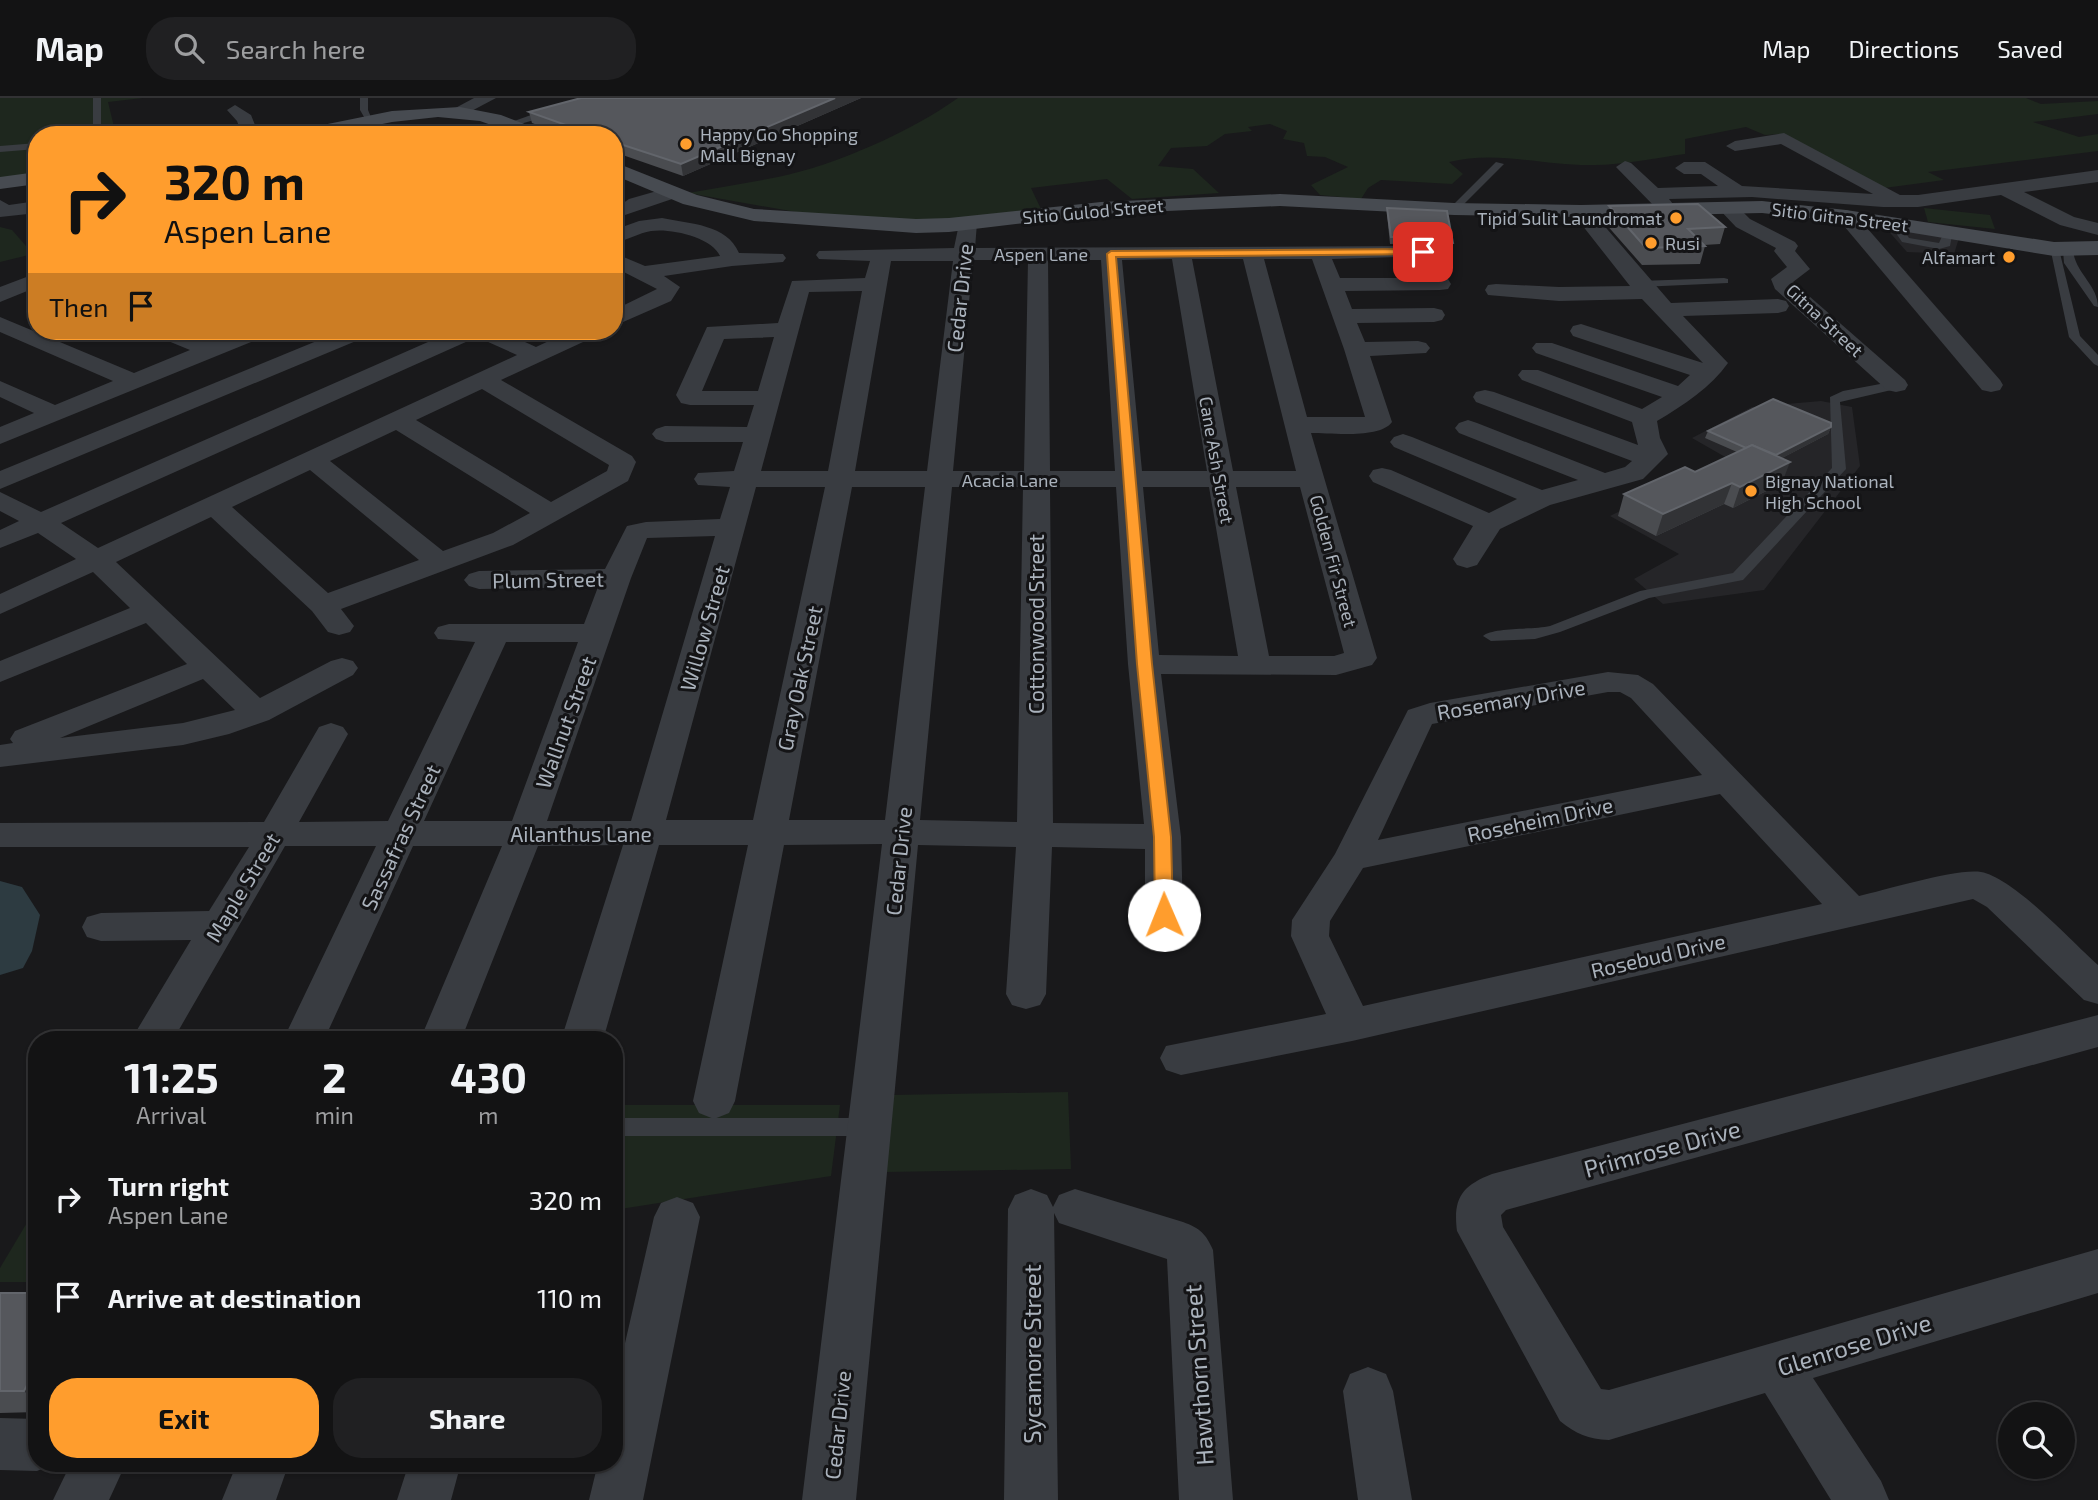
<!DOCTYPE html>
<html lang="en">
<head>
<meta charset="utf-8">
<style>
  :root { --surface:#131314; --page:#202022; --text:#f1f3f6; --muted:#9d9ea0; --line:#323234; --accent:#ff9d2d }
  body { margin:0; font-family:"Exo 2",sans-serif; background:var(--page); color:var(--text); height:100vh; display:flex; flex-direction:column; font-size:26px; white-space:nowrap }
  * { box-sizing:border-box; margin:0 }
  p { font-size:23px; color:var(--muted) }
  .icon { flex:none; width:38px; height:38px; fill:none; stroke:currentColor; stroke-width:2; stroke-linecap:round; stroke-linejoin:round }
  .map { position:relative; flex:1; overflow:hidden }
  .panel { position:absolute; left:28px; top:933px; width:595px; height:441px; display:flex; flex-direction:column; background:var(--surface); border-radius:28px; box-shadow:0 2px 5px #0004,0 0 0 2px var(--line) }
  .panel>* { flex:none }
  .guide { position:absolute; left:28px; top:28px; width:595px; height:214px; border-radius:28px; box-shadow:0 2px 5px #0004,0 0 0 2px var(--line); background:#ff9d2d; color:#111; overflow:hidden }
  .controls { position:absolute; left:1998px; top:1304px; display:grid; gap:14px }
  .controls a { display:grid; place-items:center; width:77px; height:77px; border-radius:50%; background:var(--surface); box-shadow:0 2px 5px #0004,0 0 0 2px var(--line); font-size:35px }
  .pin { position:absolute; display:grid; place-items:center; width:60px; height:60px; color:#fff; margin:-30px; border-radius:14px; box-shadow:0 4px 10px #0006 }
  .me { position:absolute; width:77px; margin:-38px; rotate:359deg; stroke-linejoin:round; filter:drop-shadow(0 0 5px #0008) }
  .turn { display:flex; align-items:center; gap:24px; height:147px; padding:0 21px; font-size:32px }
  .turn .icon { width:91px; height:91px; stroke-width:2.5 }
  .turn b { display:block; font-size:49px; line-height:60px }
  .then { display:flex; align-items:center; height:66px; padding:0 21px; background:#0003; gap:14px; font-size:26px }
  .eta { display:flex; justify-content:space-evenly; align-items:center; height:119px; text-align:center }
  .eta b { font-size:42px; font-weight:700; line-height:49px }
  .action { display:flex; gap:14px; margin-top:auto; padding:14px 21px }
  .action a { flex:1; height:80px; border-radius:28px; background:var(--accent); color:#111; font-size:28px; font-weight:700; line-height:80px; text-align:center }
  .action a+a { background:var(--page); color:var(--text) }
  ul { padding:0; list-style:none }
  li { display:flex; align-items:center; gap:21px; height:98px; padding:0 21px }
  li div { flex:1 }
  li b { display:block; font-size:26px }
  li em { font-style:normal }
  header { display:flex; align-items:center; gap:42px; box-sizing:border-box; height:98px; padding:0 35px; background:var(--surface); border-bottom:2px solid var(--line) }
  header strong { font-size:33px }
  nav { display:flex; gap:38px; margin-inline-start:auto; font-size:24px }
  .search { width:490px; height:63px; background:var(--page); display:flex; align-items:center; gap:18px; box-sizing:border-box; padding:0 24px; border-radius:28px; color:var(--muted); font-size:26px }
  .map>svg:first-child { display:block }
  .built { fill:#252528 }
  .green { fill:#1e271e }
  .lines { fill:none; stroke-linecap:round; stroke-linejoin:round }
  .river { fill:#2d3b41; fill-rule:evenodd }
  .service { fill:#393c41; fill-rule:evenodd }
  .minor { fill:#393c41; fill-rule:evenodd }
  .secondary { fill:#474b51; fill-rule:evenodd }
  .wall { fill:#4a4c50 }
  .shaded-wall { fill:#323336 }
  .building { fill:#55575c; stroke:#62656b; stroke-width:2 }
  .route { fill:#ff9d2d; stroke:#a6661d; stroke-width:2 }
  .poi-dot { fill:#ff9d2d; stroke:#141416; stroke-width:2.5 }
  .labels { text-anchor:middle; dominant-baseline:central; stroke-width:6; stroke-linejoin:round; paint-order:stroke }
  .far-poi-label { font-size:18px; fill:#aab2bc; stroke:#141416; text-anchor:start }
  .far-street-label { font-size:18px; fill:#aab2bc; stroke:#141416 }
  .street-label { font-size:21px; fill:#aab2bc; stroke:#141416 }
  .near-street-label { font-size:24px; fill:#aab2bc; stroke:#141416 }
</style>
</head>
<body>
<header>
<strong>Map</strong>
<div class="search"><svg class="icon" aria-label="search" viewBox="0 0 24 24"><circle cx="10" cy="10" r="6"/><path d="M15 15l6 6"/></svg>Search here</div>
<nav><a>Map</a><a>Directions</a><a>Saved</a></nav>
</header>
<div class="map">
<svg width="2098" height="1402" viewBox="0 0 2098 1402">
  <rect width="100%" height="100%" fill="#19191b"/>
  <!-- built -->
  <g class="built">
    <path d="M1884,128L1959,140L1954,156L1907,154Z"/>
    <path d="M1821,303L1852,309L1860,368L1764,492L1663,506L1634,481L1679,456L1610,418L1727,360L1692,340L1752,309Z"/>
  </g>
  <!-- green -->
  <g class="green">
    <path d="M0,0H143L108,4L114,29L111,37H37V77L0,82Z"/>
    <path d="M958,0H2026L2041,6L2098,3V16L2033,24L2079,39L2098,36V53L1928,74L1944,82L1884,90L1781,36L1765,37L1746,29L1685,41V56C1655,60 1623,67 1594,67C1544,68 1498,52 1449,64L1463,76L1452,86L1381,82L1368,90L1361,101L1320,97L1311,87L1348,69L1325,59L1307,58L1304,45L1283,41L1287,33L1270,26L1248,29L1252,33L1225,36L1207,48L1171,50L1158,68L1193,71L1219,95L1132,101L1107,81L1031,90L1041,111L919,125L813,117L688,95C718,90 748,85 778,79C836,67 910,34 958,0Z"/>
    <path d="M1924,110L1990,117L1995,131L1928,124Z"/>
    <path d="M0,129L12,132L33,156L0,164Z"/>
    <path d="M1068,994L1071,1071L886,1074L892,997Z"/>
    <path d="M614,1007H840L831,1078L614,1112Z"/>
    <path d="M37,1108V1184H0V1170Z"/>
  </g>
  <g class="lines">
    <!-- river -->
    <path class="river" d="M0,783L22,789L40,817L32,853L23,870L0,877Z"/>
    <!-- service -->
    <g class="service">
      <rect x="93" y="0" width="8" height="37"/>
      <path d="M360,0H368V12L373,24H367L360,12Z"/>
      <path d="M531,17L534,22L510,29L506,26Z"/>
      <path d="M121,27L128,29L124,37H115Z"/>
      <path d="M37,45V51L0,54V48Z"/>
      <path d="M1496,64L1504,66L1457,113H1451V109Z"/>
      <path d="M1891,124H1899L1909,140L1939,145L1945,132H1953L1950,148L1939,151L1902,144L1890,126Z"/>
      <path d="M2050,149L2059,151L2080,238L2098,257V268L2094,266L2069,239Z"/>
      <path d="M2068,149L2073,152C2075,175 2098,187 2098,209L2094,208L2064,165L2063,152Z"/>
      <path d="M1724,180L1728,181V185L1640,189L1635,186L1640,183Z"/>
      <path d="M1896,283L1902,287L1900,290L1840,304L1846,371L1743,482L1649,500L1560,534L1535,541L1491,543L1483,538C1493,529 1533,532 1550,528L1640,493L1733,475L1832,370L1830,299L1843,293Z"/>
      <path d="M614,1020H869L877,1023L880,1029L877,1035L869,1038H614Z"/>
    </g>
    <!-- minor -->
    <g class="minor">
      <path d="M474,0H496L462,18L456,19L448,14Z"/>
      <path d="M235,7L251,17L255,27L274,37H249L241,34L237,23L227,12Z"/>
      <path d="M1784,35L1900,97H1918L2098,72V84L2024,94L2074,119L2098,125V137L2060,127L2001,97L1918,109H1883L1752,99L1669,101L1673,106L1663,112L1656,110L1616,69L1625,63L1631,65L1658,90L1718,88L1701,76H1684L1675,70L1684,64H1705L1742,88L1873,96L1781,46L1735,53L1726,48L1735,43Z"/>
      <path d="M671,89L678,91L681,95L678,99L625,117L615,111L629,101Z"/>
      <path d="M0,102L9,107L37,103V115L0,119Z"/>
      <path d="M1728,104L1735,106L1750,121L1795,144L1798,148L1795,153L1810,171L1793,184L1905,282L1908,287L1905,292L1896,294L1887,292L1775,191L1771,181L1787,169L1774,153L1776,150L1736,129L1718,110Z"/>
      <path d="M1581,107L1588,109L1671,205L1778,201L1786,203L1789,208L1786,213L1778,215L1683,218L1728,265C1711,289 1684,307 1657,323L1660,340L1668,356L1643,381L1550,407L1500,431L1477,467L1467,470L1457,467L1453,461L1473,428L1373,384L1369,378L1373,372L1382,370L1391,372L1489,415L1517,401L1394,349L1390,344L1394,339L1403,336L1412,339L1542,392L1578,382L1459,335L1455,330L1459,325L1468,322L1477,325L1605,375L1625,369L1632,363L1476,304L1473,299L1476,294L1485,292L1494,294L1638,347L1632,324L1522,282L1518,277L1522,272H1538L1642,311L1662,299L1536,255L1532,250L1536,245H1552L1678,288L1690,277L1573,238L1570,233L1573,228L1581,226L1703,265L1642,201L1559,203L1488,197L1485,192L1488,187L1496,186L1559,189L1630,188L1571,113Z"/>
      <path d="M1846,112L1853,114L2000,282L2003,287L2000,292L1991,294L1982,292L1839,122L1836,118L1839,114Z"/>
      <path d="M967,119L974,121L977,125L975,150L1423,148L1430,150L1433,154L1430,158L1332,161L1340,180H1440L1448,181L1451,186L1448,191L1440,192L1345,193L1352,211L1434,210L1442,212L1445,217L1442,222L1434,224L1357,225L1365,244L1418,243L1426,245L1430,250L1426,255L1370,258L1392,324C1380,341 1331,335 1311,335L1377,560L1372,567L1336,577L1161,576L1181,739L1183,817L1177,827L1164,831L1151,827L1145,817V751L1052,749L1046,896L1040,907L1026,911L1012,907L1006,896L1016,749L918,747L856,1402H802L882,746L784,747L735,1003L729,1015L714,1021L699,1015L693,1003L748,747H659L603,942H561L623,747L538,748L461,942H420L502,748H413L324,942H283L376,748H285L173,942H131L191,842L101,843L87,839L82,829L87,819L101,815L209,813L249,749H0V725L264,724L319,629L331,625L343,629L348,636L299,724L388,723L475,544L438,541L434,535L438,529L449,526H584L598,489L479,491L469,488L464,482L469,476L479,473L605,471L627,428L646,424L720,421L730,389L698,387L694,381L698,375L734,373L743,344H665L656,341L652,336L656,331L665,328L747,329L754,307H690L681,305L676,297L707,229L778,225L792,183L865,180L870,163L819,161L816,157L819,153L954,150L960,121ZM1172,161L1207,373H1142L1122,162ZM1192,161H1243L1296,373H1233ZM1264,161H1312L1344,251L1365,319H1307ZM973,162H1028L1024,373H953ZM1048,162H1101L1115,373H1050ZM891,163H953L927,373H855ZM862,193L828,373H761L809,194ZM774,239L758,293H702L724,241ZM756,389H825L753,722H666ZM852,389H925L885,722H789ZM952,389H1023L1017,724L920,722ZM1050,389H1116L1128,566L1144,726L1053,725ZM1143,389H1209L1238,558L1159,557ZM1236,389H1300L1344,555L1334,558H1269ZM715,438L631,723H547L631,480L647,440ZM506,544H578L512,723H424Z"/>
      <path d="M662,120C690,126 727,126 739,155L783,156L786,160L783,164L732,168L664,178L680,189L671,203L614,228V212L657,191L614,169V155L645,168L720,158C712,139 670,130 651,133C639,135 627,142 614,145V132L639,123Z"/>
      <path d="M37,175V189L0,204V189Z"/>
      <path d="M0,219L134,275L190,252L156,238L153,233H183L211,244L239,233H269L266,238L0,346V329L34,315L0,299V283L55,307L113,283L0,234Z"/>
      <path d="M341,233H371L368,238L0,391V373Z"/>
      <path d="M453,233H501L536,249L570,233H599L596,238L501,282L632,358L636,364L628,383L513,447L341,511L354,528L350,534L339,537L328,534L312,513L211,419L116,464L260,600L331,563L342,560L353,563L358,570L353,577L269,622L229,636L183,647L0,669V647L13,645L10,641L15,633L187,566L146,525L0,584V563L130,510L93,474L0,516V496L76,461L38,435L0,450V432L19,423L0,413V394L41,414ZM477,239L517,257L98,450L61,425ZM482,291L609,367L607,373L551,404L416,322ZM396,332L530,415L493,435L443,453L330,363ZM310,372L419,462L328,495L232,409ZM203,581L235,612L183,625L60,640Z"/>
      <path d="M1608,574L1638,577L1653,586L1859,798C1886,792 1957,770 1981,774C2014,780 2071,843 2098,867V906L2084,902L1987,809L1973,801L1352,943L1181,977L1166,972L1160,960L1166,948L1326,916L1291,838L1292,822L1335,756L1408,612L1430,605ZM1608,594H1620L1631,600L1702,677L1378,742L1432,626ZM1720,696L1822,806L1363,908L1329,838L1330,823L1363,770Z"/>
      <path d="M2098,917V949L1506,1112L1501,1117L1503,1129L1601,1291L1609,1292L2098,1151V1195L1813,1280L1881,1383L1889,1402H1831L1765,1295L1609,1342C1588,1341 1576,1336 1560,1323L1457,1133C1453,1101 1461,1088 1492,1076Z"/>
      <path d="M1031,1091L1047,1097L1053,1109L1059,1097L1075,1091L1183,1124C1200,1130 1206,1136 1213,1152L1233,1402H1179L1167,1161L1059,1125L1054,1115L1058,1402H1004L1008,1111L1015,1097Z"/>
      <path d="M677,1099L693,1105L700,1119L643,1402H589L598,1365H614V1293L654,1119L661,1105Z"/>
      <path d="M1368,1269L1386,1276L1393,1293L1412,1402H1358L1343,1293L1350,1276Z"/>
      <path d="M0,1320L37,1321V1365H55L37,1373L0,1372Z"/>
      <path d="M71,1365H126L109,1402H53Z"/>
      <path d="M237,1365H289L276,1402H222Z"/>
      <path d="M409,1365H461L451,1402H397Z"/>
    </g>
    <!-- secondary -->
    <g class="secondary">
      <path d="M460,9L501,17L543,33L545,37H519L480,23L438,19L392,24L329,37H294L303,31L392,13Z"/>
      <path d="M614,64L697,97L754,111L916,121L949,120L1101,104L1280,96L1454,105L1581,107L1762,103L1846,112L2054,144L2098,143V157L2054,158L1846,124L1762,115L1581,119L1454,117L1280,108L1101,116L949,134L916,135L754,123L683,106L614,77Z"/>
      <path d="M37,74V86L0,91V79Z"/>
    </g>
  </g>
  <!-- wall -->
  <g class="wall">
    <path d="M581,0H861L683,78L614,54V37H564L532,25L529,14Z"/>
    <path d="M1609,108L1725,129L1720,146L1704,147L1705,148L1700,166L1642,167L1605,125Z"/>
    <path d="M1387,110L1453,145L1452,151L1434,150L1423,145L1390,146L1387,116Z"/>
    <path d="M1831,329L1828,336L1782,360V385L1733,410L1724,406L1656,438L1618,418L1624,396L1695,374L1737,354L1705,340L1708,333Z"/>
    <path d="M0,1195H37V1314L0,1315Z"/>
  </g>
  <!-- shaded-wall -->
  <g class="shaded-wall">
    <path d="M835,0H861L683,78L681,66Z"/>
    <path d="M1831,329L1828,336L1767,368L1770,360Z"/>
    <path d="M1790,364L1782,385L1733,410L1740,389Z"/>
    <path d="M1732,385L1724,406L1656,438L1663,416Z"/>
    <path d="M37,1268V1306L24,1293Z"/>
  </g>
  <!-- building -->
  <g class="building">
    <path d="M581,0H835L681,66L614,44V37H594L529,14Z"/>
    <path d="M1698,106L1725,129L1688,131L1705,148L1646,150L1609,108Z"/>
    <path d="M1387,110L1447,113L1453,145L1435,144L1424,139H1391Z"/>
    <path d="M1773,301L1831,325V329L1776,357L1752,347L1746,350L1708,333Z"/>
    <path d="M1752,347L1790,364L1740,389L1732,385L1663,416L1624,396L1685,369L1695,374Z"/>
    <path d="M0,1195H37V1268L24,1293H0Z"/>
  </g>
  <!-- route -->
  <path class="route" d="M1423,151L1427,152V156L1116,159L1152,566L1171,739L1173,817L1170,822H1158L1155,817L1154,739L1137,566L1107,156L1111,153Z"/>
  <!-- markers -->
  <g class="poi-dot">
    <circle cx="686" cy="46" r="7"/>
    <circle cx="1676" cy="120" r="7"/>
    <circle cx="1651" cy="145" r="7"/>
    <circle cx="2009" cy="159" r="7"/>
    <circle cx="1751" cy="393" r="7"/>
  </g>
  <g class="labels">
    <!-- far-poi labels -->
    <g class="far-poi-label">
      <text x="700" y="36">Happy Go Shopping<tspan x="700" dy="21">Mall Bignay</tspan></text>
      <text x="1662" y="120" text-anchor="end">Tipid Sulit Laundromat</text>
      <text x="1665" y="145">Rusi</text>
      <text x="1995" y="159" text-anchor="end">Alfamart</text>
      <text x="1765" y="383">Bignay National<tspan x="1765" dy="21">High School</tspan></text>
    </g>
    <!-- far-street labels -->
    <g class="far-street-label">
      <text transform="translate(1093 113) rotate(-5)">Sitio Gulod Street</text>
      <text transform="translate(1840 119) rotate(7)">Sitio Gitna Street</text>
      <text x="1041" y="156">Aspen Lane</text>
      <text transform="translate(1825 222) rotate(43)">Gitna Street</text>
      <text transform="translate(1217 362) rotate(80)">Cane Ash Street</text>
      <text x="1010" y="382">Acacia Lane</text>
      <text transform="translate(1334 463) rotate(75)">Golden Fir Street</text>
    </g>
    <!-- street labels -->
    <g class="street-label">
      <text transform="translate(959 200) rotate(-84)">Cedar Drive</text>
      <text transform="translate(548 481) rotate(-1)">Plum Street</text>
      <text transform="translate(1035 526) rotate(-90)">Cottonwood Street</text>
      <text transform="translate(704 530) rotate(-74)">Willow Street</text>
      <text transform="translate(799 580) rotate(-78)">Gray Oak Street</text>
      <text transform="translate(1511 601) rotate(-10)">Rosemary Drive</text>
      <text transform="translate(565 624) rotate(-70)">Wallnut Street</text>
      <text transform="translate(1540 721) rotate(-12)">Roseheim Drive</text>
      <text x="581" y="735">Ailanthus Lane</text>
      <text transform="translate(400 739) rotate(-65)">Sassafras Street</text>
      <text transform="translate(898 763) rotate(-84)">Cedar Drive</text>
      <text transform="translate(242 789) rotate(-59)">Maple Street</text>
      <text transform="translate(1658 857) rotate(-13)">Rosebud Drive</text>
      <text transform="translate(837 1327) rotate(-84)">Cedar Drive</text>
    </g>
    <!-- near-street labels -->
    <g class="near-street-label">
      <text transform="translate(1662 1050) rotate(-15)">Primrose Drive</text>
      <text transform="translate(1854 1246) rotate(-17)">Glenrose Drive</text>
      <text transform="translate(1031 1256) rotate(-90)">Sycamore Street</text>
      <text transform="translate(1198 1277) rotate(-94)">Hawthorn Street</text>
    </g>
  </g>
</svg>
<div class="controls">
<a><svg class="icon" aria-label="search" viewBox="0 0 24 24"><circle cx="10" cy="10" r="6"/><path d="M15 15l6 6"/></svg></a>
</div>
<div class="pin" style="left:1423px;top:154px;background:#d93025"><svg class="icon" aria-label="arrive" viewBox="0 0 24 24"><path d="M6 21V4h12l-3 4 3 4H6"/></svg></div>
<svg class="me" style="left:1164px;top:817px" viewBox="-20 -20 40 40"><circle r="19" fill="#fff"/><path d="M0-13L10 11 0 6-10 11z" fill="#ff9d2d"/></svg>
<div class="guide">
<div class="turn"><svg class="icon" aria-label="right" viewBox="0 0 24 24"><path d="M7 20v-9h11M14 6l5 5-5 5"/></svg><div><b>320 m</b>Aspen Lane</div></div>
<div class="then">Then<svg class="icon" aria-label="arrive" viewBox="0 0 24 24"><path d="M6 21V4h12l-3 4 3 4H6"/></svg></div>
</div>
<section class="panel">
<div class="eta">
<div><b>11:25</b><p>Arrival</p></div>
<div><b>2</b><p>min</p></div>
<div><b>430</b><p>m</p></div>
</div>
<ul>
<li><svg class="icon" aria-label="right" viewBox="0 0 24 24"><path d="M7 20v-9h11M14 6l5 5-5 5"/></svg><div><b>Turn right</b><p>Aspen Lane</p></div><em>320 m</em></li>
<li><svg class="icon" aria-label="arrive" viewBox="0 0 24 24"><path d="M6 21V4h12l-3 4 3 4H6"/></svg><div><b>Arrive at destination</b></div><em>110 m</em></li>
</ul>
<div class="action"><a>Exit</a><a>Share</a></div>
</section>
</div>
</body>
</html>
